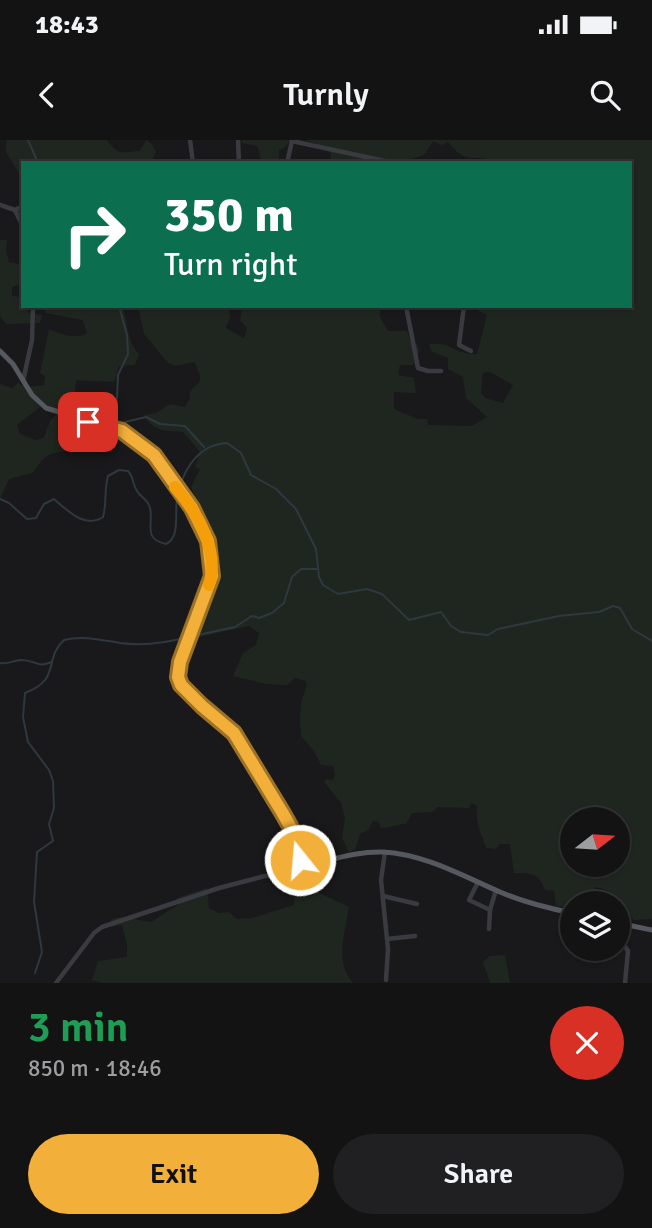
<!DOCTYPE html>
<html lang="en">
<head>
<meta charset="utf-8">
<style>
  :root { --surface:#131314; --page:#202022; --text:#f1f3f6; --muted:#9d9ea0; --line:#323234; --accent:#f2af3a }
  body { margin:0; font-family:Signika,sans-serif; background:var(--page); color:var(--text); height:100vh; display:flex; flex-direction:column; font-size:26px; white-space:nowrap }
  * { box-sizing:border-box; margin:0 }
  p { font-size:23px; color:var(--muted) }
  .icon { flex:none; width:38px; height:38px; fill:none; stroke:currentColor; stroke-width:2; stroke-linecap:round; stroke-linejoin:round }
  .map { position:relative; height:843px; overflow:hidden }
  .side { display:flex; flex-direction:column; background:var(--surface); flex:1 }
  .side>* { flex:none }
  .hud { position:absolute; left:21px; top:21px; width:611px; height:147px; border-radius:0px; box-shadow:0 2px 5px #0004,0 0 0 2px var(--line); background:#0b6e4f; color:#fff; overflow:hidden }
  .needle { width:46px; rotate:73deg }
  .buttons { position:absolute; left:560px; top:667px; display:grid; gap:14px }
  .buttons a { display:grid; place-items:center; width:70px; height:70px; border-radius:50%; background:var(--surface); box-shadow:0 2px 5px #0004,0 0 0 2px var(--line); font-size:35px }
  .pin { position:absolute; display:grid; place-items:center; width:60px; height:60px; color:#fff; margin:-30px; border-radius:14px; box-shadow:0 4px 10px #0006 }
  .me { position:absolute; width:77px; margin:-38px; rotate:343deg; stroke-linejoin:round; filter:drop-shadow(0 0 5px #0008) }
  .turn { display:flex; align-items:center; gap:24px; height:147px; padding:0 28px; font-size:32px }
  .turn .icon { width:91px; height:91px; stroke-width:2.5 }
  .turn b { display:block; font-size:49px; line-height:60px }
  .round { display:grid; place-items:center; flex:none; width:74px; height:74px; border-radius:37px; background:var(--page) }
  .summary { display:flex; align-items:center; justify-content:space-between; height:119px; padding:0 28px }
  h1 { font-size:42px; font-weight:600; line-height:52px; color:#1e9e55 }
  .action { display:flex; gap:14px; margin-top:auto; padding:14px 28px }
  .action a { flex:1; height:80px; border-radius:42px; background:var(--accent); color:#111; font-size:28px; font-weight:600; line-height:80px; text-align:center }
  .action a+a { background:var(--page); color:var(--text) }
  .status { display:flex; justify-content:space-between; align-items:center; height:49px; padding:0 35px; background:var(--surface); direction:ltr }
  .status svg { height:19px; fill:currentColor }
  header { display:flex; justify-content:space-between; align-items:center; height:91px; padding:0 28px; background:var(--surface); font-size:32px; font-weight:600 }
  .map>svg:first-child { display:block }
  .green { fill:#1f261f; fill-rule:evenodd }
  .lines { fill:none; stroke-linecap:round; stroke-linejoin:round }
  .stream { stroke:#2e383f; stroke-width:2 }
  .minor { stroke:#3a3b40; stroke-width:4.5 }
  .major { stroke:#56585f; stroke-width:5 }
  .route-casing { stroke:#9d7226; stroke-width:18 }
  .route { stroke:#f2af3a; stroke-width:12 }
  .slow { stroke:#f59e0b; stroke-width:12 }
</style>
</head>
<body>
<div class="status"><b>18:43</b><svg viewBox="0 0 49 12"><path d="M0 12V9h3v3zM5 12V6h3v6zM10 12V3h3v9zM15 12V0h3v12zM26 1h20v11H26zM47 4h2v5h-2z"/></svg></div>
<header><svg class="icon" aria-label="back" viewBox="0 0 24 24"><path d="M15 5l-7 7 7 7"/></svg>Turnly<svg class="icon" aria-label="search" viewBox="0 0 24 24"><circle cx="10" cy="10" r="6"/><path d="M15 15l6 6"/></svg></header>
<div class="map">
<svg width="652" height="843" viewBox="0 0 652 843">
  <rect width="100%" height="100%" fill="#19191b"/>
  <!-- green -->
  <g class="green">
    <path d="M7,0H107C117,16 124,12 140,11L146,0L152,4L156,12L150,23H23V53L19,34L5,10Z"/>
    <path d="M242,0H291L284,8L279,10V23H262L257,6L242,3Z"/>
    <path d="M305,0H652V779L634,780C620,762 619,752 595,747L590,761L572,763V768L556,766L554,751L545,750C539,733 532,733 514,733L510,704H500L496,709L486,708C480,687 476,690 477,666L471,663L469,668L438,667L432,672L412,673L406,684C397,684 390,688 381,688L379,682L373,681L368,690L360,694L355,710L349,712L342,698L345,678L341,663L324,642L326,639L333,640L335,635L333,626L321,625L314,611L301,596C300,586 300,575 301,565C301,556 308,551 306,541L295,538L287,545L266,544L233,536L243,513L256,505L259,493L249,486L199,497L197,489L217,441L220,421L191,347L200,329L195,327L200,312L183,292C168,291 151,292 145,275L156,273L170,264L185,267L190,258V251C203,239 202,242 196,224L193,222L175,226L168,223L144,194L138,166L229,167L230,177L226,188L244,198L247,188L240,180L242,169L246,166H380V177L388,191H407L411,203L417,204L419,209L418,219L420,221L412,225H400L398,235L414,238L416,253L394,252V269L418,279H427L428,285L472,286L487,277L466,258L463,237L448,229V218L431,211L429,204C434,204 443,203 448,206C458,210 464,215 477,214L487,175L468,166H630V23H491L490,19C469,17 463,21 448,2L442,5L433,1L425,14L402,23H331L330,9ZM490,232L513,245L503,263L485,258L481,253L483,233ZM572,679H618V724H572Z"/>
    <path d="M0,100H7L6,111L9,122L23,125V144L12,147V156L23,157V166H27L29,173L42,175L40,183L6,184L0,176Z"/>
    <path d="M47,166H123C127,181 128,205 139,214L135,225L119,226L114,242L76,240L74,281L99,289L101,294L90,299L89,313C72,312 51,307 39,324C36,327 35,330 32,333L9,339L0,359V244L12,248L18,243L26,247L44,245L45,236L40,233L49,189C60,194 76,200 87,193L83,180L45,173ZM44,264L60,271L50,281L44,298L36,300L20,294L17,285Z"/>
    <path d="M313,737L317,752L349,767C345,794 334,820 353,843H102L92,840L98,821L127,817V805L122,785L111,787V779L121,777L151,782L178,765L177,758L207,748L209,768L219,773L229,772L237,779L252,778L294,765L295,740Z"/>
    <path d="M505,815L510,843H490L483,822L490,816Z"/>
  </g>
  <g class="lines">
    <!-- stream -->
    <g class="stream">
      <path d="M28,0L38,23"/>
      <path d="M119,166L127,195L128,214L118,235L117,258L113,269L114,280L121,283L146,277L160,284L185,286L204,307"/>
      <path d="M179,349C186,325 201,304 227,303L241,313L251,335L276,349L296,369L316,409L319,437L323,445L338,454L367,449L382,454L409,480L441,472L451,486L461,492L488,495L498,489L559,476L599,472L613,466L620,468L632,489L652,501"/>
      <path d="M0,359L9,363L27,379L36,378L44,364L54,359C68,371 85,389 103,377C107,363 104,349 108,336L119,330L128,331C134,337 132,344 137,351C141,358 148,359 150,368C154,383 142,399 166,404C182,396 173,370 178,354"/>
      <path d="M193,496L235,487L252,476L259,478L272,473L284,463L292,437L301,429H317"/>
      <path d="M0,523C9,525 15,519 23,520C37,521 37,528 52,522"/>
      <path d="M35,833L42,812L34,762L37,712L53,701L49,684L54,668L53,641L49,630L28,602L23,577L25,553C62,539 43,519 64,500C82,495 102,500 120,503C143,506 166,503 188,497"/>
    </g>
    <!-- minor -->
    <g class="minor">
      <path d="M190,0L193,23"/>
      <path d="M238,0L239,23"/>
      <path d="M292,1L394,23"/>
      <path d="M393,22L448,23"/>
      <path d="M287,23L292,1"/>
      <path d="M0,65L15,70L23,87"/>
      <path d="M15,70L23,66"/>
      <path d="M406,166L418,228L428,231H441"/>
      <path d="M464,166L459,205L471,211"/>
      <path d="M23,241L32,200L33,166"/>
      <path d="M385,712L381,740L388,809L386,840"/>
      <path d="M478,742L469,760L490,770L496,750"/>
      <path d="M383,756L417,764"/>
      <path d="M489,789L490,770"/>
      <path d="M618,796L628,811L625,843"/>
      <path d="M387,799L415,796"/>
      <path d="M56,843L94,793L102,787L219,748L303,726"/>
    </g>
    <!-- major -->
    <g class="major">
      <path d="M0,211L13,224L32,255L46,268L122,291L149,310L197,377L208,401L212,436L178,527L179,537L185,550L234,593L282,672L303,726C329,721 356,711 383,712C424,714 463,736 500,752C523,762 547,768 572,773"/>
      <path d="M618,783L652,790"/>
    </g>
  </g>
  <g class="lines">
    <defs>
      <path id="route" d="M88,282L122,291L154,315L192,368L208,401L212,436L180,522L178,537L181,545L202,566L234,593L282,672L290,686L300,720"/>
    </defs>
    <!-- route casing -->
    <use href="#route" class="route-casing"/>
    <!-- route -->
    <use href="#route" class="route"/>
    <!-- slow -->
    <path class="slow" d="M175,347C197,372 220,411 209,445"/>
  </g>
</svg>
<div class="buttons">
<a><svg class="needle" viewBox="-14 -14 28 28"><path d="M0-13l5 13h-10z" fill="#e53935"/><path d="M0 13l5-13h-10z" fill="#9d9ea0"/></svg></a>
<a><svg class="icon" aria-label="layers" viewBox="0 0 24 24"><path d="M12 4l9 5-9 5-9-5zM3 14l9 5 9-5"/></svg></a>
</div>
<div class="pin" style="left:88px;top:282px;background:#d93025"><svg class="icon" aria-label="arrive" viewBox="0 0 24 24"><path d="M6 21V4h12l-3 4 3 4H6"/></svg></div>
<svg class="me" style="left:300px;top:720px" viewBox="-20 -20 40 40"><circle r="17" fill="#f2af3a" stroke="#fff" stroke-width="3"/><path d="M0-11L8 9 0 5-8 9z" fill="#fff"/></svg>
<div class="hud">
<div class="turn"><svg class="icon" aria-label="right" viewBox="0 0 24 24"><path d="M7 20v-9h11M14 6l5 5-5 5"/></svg><div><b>350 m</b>Turn right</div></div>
</div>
</div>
<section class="side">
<div class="summary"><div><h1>3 min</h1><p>850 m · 18:46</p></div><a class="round" style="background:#d93025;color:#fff"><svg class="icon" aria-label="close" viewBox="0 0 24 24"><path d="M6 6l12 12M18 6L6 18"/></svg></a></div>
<div class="action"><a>Exit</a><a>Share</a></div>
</section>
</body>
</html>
